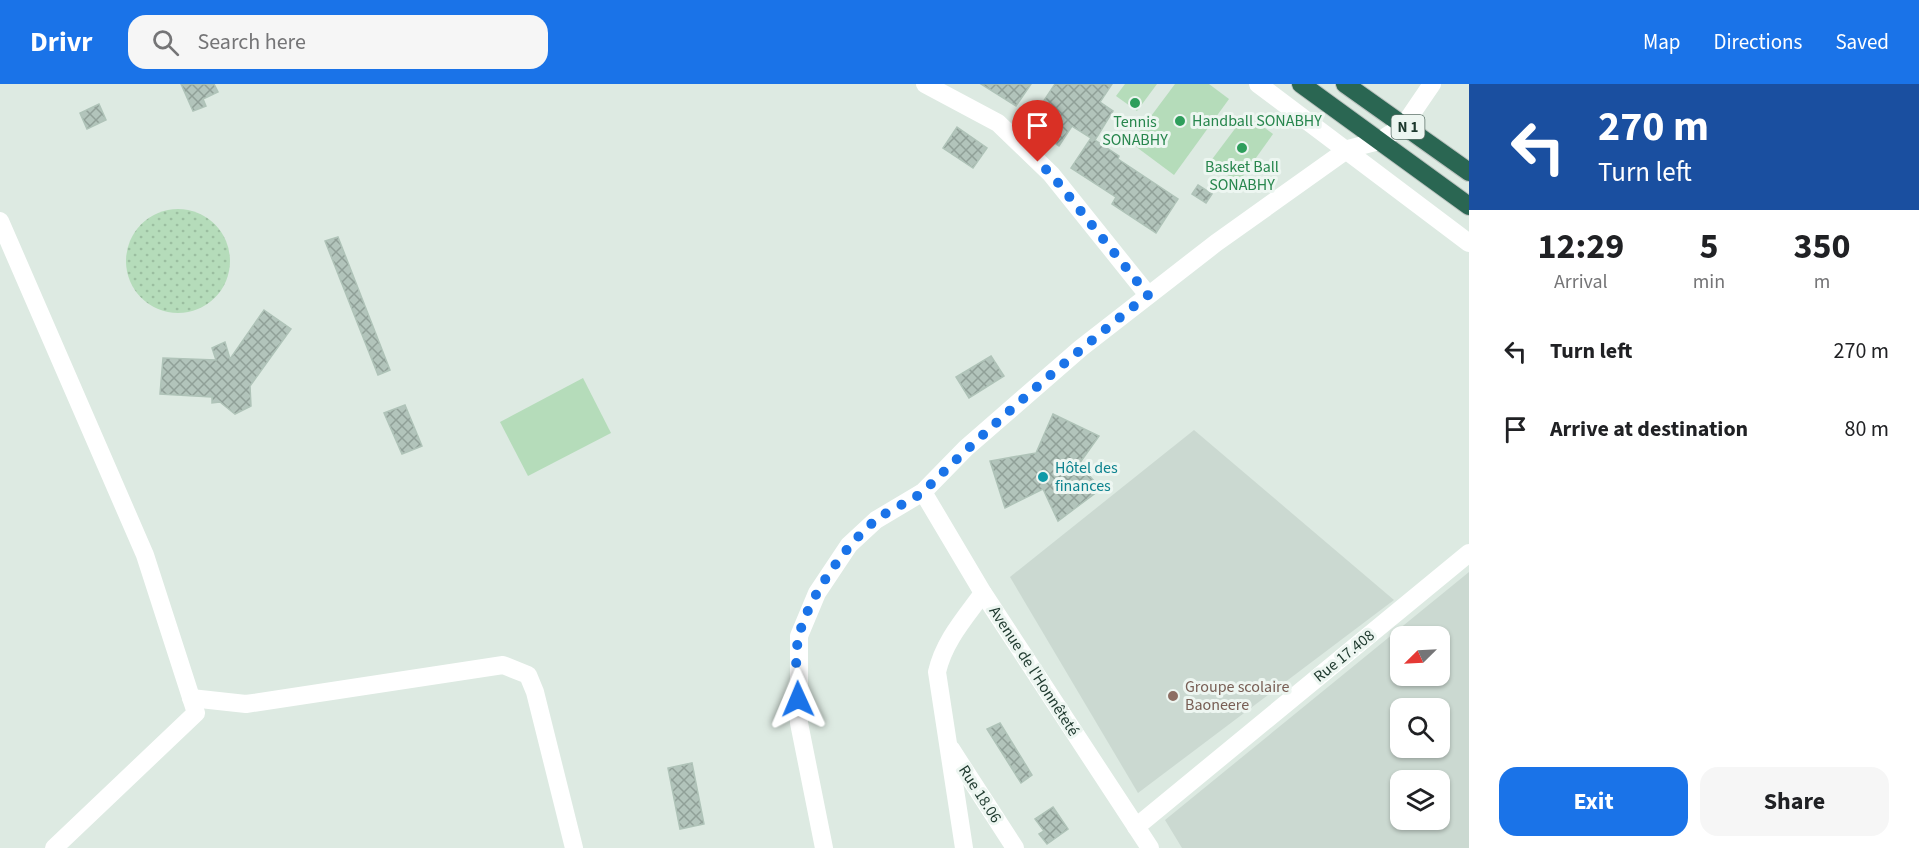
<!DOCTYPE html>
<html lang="en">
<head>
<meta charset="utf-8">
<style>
  :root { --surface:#fff; --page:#f6f6f6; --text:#202124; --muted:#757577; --accent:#1a73e8 }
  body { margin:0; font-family:"Source Sans 3",sans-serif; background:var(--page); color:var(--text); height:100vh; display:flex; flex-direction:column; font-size:22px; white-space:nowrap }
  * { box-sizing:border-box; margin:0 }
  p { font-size:20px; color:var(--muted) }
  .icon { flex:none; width:33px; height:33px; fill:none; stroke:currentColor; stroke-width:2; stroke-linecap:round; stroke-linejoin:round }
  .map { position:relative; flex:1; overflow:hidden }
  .panel { display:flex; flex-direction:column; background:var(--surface); width:450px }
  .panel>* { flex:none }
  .guide { background:#1a4fa0; color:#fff; overflow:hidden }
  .needle { width:39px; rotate:246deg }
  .controls { position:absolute; left:1390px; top:542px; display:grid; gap:12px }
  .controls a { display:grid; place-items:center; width:60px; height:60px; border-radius:12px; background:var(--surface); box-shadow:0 2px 4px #0004; font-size:30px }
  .pin { position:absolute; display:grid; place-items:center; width:51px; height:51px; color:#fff; margin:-62px -26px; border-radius:50% 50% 50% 0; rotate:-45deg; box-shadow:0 0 6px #0007 }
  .pin .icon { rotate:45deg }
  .me { position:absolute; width:66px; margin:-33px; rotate:359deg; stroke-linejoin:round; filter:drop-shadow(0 0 4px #0008) }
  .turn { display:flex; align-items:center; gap:21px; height:126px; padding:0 30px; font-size:27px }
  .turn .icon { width:78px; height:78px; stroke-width:2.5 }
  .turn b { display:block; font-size:42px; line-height:51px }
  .eta { display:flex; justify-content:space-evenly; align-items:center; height:102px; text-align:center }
  .eta b { font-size:36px; font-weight:700; line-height:42px }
  .button { display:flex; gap:12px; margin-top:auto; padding:12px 30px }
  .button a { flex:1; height:69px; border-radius:18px; background:var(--accent); color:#fff; font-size:24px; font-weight:700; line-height:69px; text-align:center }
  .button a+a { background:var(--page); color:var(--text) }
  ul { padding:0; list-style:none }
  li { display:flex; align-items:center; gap:18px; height:78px; padding:0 30px }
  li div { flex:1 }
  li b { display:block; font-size:22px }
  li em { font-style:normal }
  header { display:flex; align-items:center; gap:36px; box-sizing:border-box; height:84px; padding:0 30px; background:var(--accent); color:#fff }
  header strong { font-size:28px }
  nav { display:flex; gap:33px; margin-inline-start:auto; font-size:21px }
  .search { width:420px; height:54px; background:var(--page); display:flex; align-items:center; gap:15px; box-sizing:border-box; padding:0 21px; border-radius:18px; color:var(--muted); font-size:22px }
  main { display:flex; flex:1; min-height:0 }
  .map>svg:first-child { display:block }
  .built { fill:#cbd9d1; fill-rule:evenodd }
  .grass { fill:url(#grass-dots) }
  .pitch { fill:#b5dcba }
  .building { fill:url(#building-cross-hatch); stroke:#afc3b8; stroke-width:1.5 }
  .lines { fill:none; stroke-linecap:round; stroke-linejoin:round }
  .highway-casing { stroke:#bcc4c0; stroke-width:20 }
  .minor { stroke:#fff; stroke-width:18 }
  .highway { stroke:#2a6652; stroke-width:18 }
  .route { stroke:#1a73e8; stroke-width:10; stroke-dasharray:0 18 }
  .leisure-dot { fill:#2e9e5b; stroke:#edf6f1; stroke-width:2 }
  .culture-dot { fill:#0f9aa8; stroke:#edf6f1; stroke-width:2 }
  .education-dot { fill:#8d6e63; stroke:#edf6f1; stroke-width:2 }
  .labels { text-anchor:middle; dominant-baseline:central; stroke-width:6; stroke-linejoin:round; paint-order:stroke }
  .shield { fill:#edf6f1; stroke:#5c7268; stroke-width:1.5 }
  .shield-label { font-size:15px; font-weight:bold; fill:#1e392e }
  .leisure-label { font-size:16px; fill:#27864d; stroke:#edf6f1 }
  .culture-label { font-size:16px; fill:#0d838f; stroke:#edf6f1; text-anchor:start }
  .street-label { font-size:16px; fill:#1e392e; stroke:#edf6f1 }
  .education-label { font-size:16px; fill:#785e54; stroke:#edf6f1; text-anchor:start }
</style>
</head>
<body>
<header>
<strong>Drivr</strong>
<div class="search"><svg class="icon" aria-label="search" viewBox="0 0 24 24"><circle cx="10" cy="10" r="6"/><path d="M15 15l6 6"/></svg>Search here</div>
<nav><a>Map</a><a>Directions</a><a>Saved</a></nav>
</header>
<main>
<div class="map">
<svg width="1469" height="764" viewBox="0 0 1469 764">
  <defs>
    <pattern id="grass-dots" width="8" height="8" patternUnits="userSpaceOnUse" patternTransform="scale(1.5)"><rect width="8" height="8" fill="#b5dcba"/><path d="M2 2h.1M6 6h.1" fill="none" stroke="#9bbea0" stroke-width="1.8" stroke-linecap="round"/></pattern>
    <pattern id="building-cross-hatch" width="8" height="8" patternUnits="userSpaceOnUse" patternTransform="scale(1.5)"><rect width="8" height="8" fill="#b2c4bb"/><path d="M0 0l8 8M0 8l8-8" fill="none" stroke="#90a098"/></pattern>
  </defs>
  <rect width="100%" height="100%" fill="#ddeae2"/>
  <!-- built -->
  <g class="built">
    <path d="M1194,346L1394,516L1138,709L1010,493Z"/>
    <path d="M1469,488V764H1182L1165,736ZM1401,552H1440V591H1401ZM1401,624H1440V663H1401ZM1401,696H1440V735H1401Z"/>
  </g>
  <!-- grass -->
  <circle class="grass" cx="178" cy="177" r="52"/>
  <!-- pitch -->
  <g class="pitch">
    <path d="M1125,0H1157L1137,27L1116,12Z"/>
    <path d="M1175,0H1209L1229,15L1174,91L1131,59Z"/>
    <path d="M1246,30L1273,50L1238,99L1210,78Z"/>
    <path d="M583,294L611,349L528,392L500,338Z"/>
  </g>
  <!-- building -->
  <g class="building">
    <path d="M181,0H214L218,8L203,15L206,22L193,27Z"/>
    <path d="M981,0H1031L1016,22Z"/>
    <path d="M1055,0H1112L1100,18L1113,27L1095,56L1119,72L1118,75L1178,115L1156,149L1112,120L1116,113L1071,84L1091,54L1072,42L1059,62L1044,52L1057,31L1041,21Z"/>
    <path d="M99,20L106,36L87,45L80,29Z"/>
    <path d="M957,43L987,64L973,84L943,64Z"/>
    <path d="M1198,101L1212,110L1206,119L1192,110Z"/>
    <path d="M338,153L390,286L378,291L325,157Z"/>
    <path d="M264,226L291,245L250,302L251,322L235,330L220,318L212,319V313L160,310L163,274L216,276L212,264L225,258L230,275Z"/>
    <path d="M991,272L1004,292L969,314L956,293Z"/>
    <path d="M405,321L422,362L402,370L384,329Z"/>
    <path d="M1053,330L1099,352L1079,380L1101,405L1058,437L1043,405L1005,424L990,377L1036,369Z"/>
    <path d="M1000,639L1032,691L1021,699L987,645Z"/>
    <path d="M692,679L704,740L680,745L668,684Z"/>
    <path d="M1053,723L1068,745L1047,760L1039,750L1044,747L1035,735Z"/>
  </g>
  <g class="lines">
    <defs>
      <g id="highway">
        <path d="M1301,0L1469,122"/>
        <path d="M1345,0L1469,88"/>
      </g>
    </defs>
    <!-- highway casing -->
    <use href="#highway" class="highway-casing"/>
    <!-- minor -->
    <g class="minor">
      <path d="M925,0L998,39L1051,90L1148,211"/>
      <path d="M1258,0L1469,159"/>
      <path d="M0,137L145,471L196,629L54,764"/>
      <path d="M923,408L983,509L1150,764"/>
      <path d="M191,614L246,620L503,581L528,591L535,608L574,764"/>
      <path d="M951,665L1015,764"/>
      <path d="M1136,743L1469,469"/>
      <path d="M824,764L799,639V552L817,509L849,461L876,436L923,408L966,364L1081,264L1216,159L1348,65L1379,57L1404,41L1432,0"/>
      <path d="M964,764L937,588C944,557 965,534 983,509"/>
    </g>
    <!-- highway -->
    <use href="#highway" class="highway"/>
  </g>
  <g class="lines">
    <!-- route -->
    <path class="route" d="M798,615C797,595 794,571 799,552C807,515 847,459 876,436C891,424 912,418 926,405C996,336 1071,272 1148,211L1051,90L1038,78"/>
  </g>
  <!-- markers -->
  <g class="leisure-dot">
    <circle cx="1135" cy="19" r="6"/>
    <circle cx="1180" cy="37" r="6"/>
    <circle cx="1242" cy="64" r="6"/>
  </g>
  <circle class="culture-dot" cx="1043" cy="393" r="6"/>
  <circle class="education-dot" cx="1173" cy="612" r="6"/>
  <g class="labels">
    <!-- shield labels -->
    <rect class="shield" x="1391.5" y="31" width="33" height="24" rx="4.5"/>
    <g class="shield-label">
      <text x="1408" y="43">N 1</text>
    </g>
    <!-- leisure labels -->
    <g class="leisure-label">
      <text x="1192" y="37" text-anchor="start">Handball SONABHY</text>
      <text x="1135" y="38">Tennis<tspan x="1135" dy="18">SONABHY</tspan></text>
      <text x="1242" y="83">Basket Ball<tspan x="1242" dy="18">SONABHY</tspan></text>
    </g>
    <!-- culture labels -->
    <g class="culture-label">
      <text x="1055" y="384">Hôtel des<tspan x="1055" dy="18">finances</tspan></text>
    </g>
    <!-- street labels -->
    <g class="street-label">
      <text transform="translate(1344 572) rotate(-39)">Rue 17.408</text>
      <text transform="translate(1034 587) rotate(57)">Avenue de l'Honnêteté</text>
      <text transform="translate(980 710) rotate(57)">Rue 18.06</text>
    </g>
    <!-- education labels -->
    <g class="education-label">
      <text x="1185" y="603">Groupe scolaire<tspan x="1185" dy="18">Baoneere</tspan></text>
    </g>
  </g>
</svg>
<div class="controls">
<a><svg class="needle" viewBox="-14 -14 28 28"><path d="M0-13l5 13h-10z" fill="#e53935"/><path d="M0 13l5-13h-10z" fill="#757577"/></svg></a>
<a><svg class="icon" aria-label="search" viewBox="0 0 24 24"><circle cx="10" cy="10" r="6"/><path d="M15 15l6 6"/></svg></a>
<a><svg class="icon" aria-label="layers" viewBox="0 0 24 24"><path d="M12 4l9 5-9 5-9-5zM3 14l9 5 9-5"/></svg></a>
</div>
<div class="pin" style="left:1038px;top:78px;background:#d93025"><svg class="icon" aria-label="arrive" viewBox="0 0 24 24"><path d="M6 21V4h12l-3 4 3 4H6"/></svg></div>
<svg class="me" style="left:798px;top:615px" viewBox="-20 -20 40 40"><path d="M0-17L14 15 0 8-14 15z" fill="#1a73e8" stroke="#fff" stroke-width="4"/></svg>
</div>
<section class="panel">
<div class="guide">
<div class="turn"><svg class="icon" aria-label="left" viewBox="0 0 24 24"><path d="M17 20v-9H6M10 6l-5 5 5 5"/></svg><div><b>270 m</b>Turn left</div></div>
</div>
<div class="eta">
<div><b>12:29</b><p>Arrival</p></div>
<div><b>5</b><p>min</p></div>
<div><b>350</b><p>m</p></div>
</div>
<ul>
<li><svg class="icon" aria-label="left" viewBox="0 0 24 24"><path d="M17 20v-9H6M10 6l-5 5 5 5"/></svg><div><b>Turn left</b></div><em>270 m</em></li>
<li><svg class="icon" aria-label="arrive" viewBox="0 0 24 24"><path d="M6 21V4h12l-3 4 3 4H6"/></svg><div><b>Arrive at destination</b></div><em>80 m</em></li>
</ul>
<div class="button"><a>Exit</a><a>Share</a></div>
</section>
</main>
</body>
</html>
